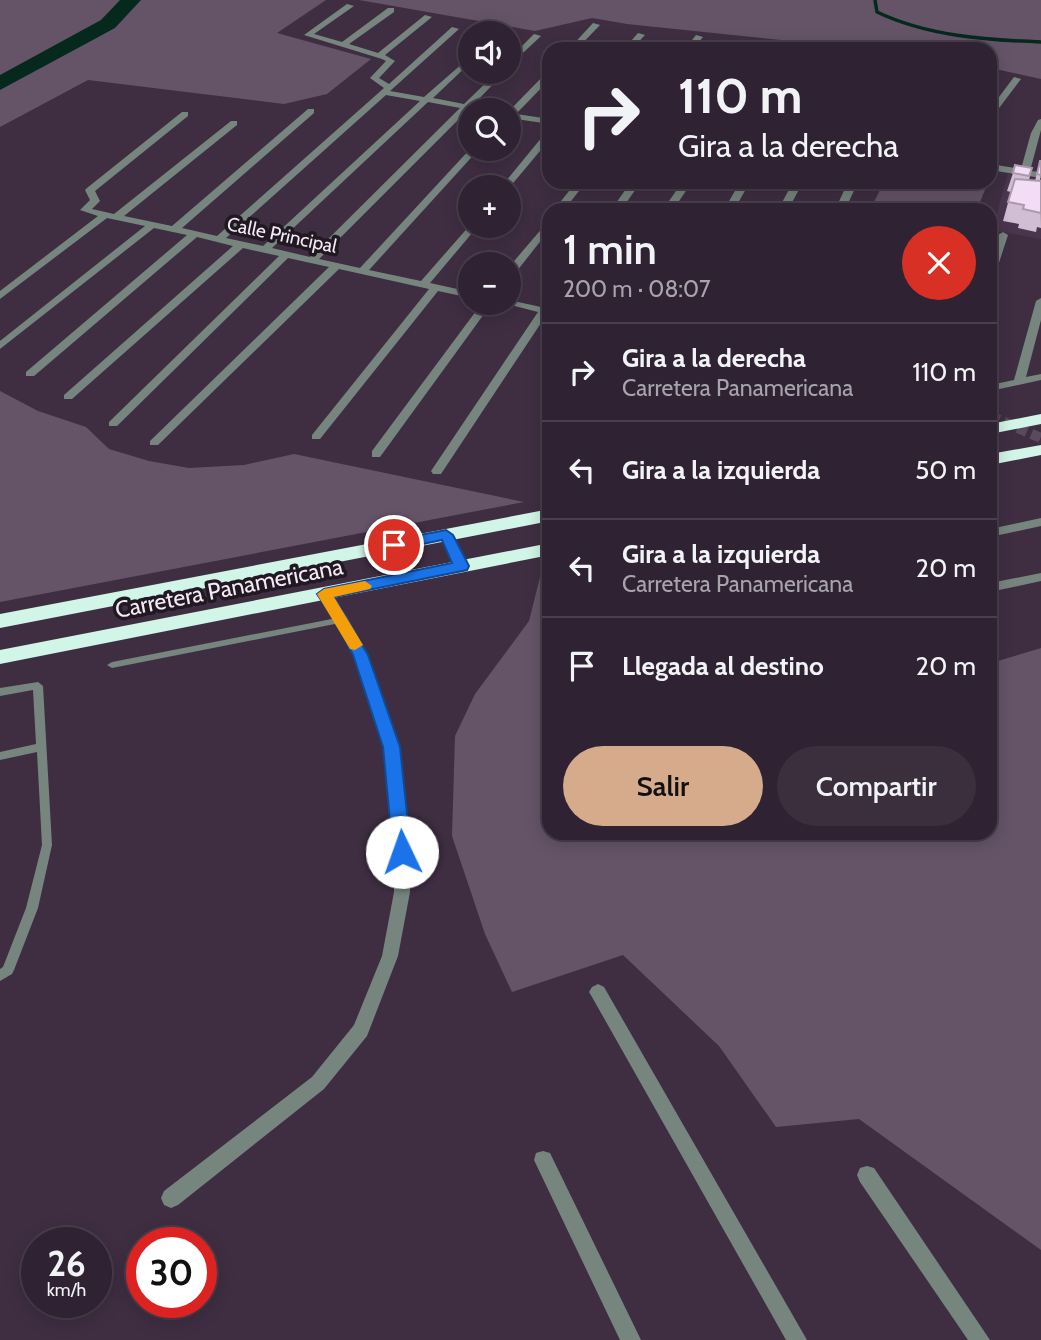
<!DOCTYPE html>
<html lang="es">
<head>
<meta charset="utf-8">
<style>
  :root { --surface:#2f2232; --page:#3b2f3e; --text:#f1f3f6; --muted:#a7a4ac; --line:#4a3f4d; --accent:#d6ab8b }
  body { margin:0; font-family:Cabin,sans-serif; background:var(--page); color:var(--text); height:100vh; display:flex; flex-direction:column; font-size:26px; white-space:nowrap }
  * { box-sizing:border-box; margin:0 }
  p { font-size:23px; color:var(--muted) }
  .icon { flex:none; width:38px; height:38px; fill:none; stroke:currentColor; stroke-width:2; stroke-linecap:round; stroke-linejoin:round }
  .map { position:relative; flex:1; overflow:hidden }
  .sheet { position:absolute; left:542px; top:203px; width:455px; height:637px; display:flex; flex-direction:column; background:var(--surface); border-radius:21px; box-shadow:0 4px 18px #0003,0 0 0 2px var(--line) }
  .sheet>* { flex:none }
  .hud { position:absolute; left:542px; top:42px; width:455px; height:147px; border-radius:21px; box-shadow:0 4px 18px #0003,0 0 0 2px var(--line); background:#2f2232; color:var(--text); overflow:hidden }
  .buttons { position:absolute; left:458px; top:21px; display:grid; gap:14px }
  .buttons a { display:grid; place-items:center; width:63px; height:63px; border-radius:50%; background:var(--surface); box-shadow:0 4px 18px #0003,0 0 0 2px var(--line); font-size:35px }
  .speed { position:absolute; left:21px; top:1227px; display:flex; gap:14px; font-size:35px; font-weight:700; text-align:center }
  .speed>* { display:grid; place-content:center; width:91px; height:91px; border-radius:50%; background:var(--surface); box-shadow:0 4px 18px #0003,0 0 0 2px var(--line); line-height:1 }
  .speed small { font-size:18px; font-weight:400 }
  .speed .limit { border:10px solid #d22; background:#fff; color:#111 }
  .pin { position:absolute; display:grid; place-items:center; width:60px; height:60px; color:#fff; margin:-30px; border:4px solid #fff; border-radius:50%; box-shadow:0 2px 7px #0007 }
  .me { position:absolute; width:77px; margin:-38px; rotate:357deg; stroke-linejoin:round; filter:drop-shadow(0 0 5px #0008) }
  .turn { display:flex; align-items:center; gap:24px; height:147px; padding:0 21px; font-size:32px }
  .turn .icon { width:91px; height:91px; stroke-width:2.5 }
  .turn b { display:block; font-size:49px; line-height:60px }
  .round { display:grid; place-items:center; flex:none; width:74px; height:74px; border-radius:37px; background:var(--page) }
  .overview { display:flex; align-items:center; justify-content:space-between; height:119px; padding:0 21px }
  h1 { font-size:42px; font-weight:600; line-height:52px }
  .action { display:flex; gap:14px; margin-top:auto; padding:14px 21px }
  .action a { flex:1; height:80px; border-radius:42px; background:var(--accent); color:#111; font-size:28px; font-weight:600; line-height:80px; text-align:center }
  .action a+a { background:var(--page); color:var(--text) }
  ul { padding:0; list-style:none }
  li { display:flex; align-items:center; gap:21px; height:98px; padding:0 21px; border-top:2px solid var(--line) }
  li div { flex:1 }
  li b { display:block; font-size:26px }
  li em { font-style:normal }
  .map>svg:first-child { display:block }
  .built { fill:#4a354e }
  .green { fill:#655468 }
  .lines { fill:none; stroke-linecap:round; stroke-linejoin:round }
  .stream { stroke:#06291e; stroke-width:3.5 }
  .river { fill:#06291e; fill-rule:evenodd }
  .street-tunnel { stroke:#5a4a5d; stroke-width:10; stroke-dasharray:10 5; stroke-linecap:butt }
  .lane { fill:#77857f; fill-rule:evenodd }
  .street { fill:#77857f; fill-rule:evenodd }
  .highway { fill:#d1f5e6; fill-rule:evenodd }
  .wall { fill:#d1bdd4 }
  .building { fill:#f3dcf6; stroke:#aa9aac; stroke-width:2 }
  .route { fill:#1a73e8; stroke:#114b97; stroke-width:2 }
  .slow { fill:#f59e0b }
  .labels { text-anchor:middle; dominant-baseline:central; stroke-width:7; stroke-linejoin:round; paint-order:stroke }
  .far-street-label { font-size:19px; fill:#f5e9f6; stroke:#211922 }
  .street-label { font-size:23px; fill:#f5e9f6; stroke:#211922 }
</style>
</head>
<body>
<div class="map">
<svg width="1041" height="1340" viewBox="0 0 1041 1340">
  <rect width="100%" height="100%" fill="#3f2e42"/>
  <!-- built -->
  <path class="built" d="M1008,174L1041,179V239L992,230Z"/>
  <!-- green -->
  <g class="green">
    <path d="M0,0H326L277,33L371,59L327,94L284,104L88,80L0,127Z"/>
    <path d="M359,0H1041V79L991,68L990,49H867L627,24L592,18L535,31Z"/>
    <path d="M884,182H988L977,210H895L872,206Z"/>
    <path d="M0,391L38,411L86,427L109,449L149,461L189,468L244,465L294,454L524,502L0,602Z"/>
    <path d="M549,568L550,833H990L991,663L1041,648V1250L859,1119L776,1127L719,1046L623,955L512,992L485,934L452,836L455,736L475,694L529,621L542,569Z"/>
  </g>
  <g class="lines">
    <!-- stream -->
    <path class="stream" d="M875,0L877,12C927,36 986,40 1041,42"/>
    <!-- river -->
    <path class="river" d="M120,0H141L115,28L0,90V75L101,20Z"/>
    <!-- street-tunnel -->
    <path class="street-tunnel" d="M990,416L1041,438"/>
    <!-- lane -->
    <g class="lane">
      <path d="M342,617L347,620L345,622L112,668L107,665L112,662Z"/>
      <path d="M38,682L43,686L52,845L38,908L14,970L12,974L0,981V969L3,967L26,908L42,845L37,752L0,760V752L36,744L33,690L0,696V688Z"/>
    </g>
    <!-- street -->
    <g class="street">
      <path d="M347,4L354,6L314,34L342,42L388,8H394V12L349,44L378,53L425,15L432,17L385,55L395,61L379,78L389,84L452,27L459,29L390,91L424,97L471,56V62L433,98L464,104L497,72H505L472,106L487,110H468L319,259L360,268L471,148L479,149L369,270L421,281L471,224V226H478L430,283L471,292V298L438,291L320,439H312V435L429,289L339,269L158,445H150V441L329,267L288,258L117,426H109V422L279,256L243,248L72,399H64V395L233,246L197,237L34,376H26V372L187,235L154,228L0,349V341L145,226L107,218L0,299V291L98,216L80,210L90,200L85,190L87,188L182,112H188V116L95,191L100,201L92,209L114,214L231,121H237V125L124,216L172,226L308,109H314V113L182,228L217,236L384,88L370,78L386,61L382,59L304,35ZM386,95L420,101L263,246L226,238ZM428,102L460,108L310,257L272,248Z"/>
      <path d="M593,23L600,25L577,49H569Z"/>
      <path d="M638,33L645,35L632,49H624Z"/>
      <path d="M534,34L541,36L509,66V59Z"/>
      <path d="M696,35L703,37L693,49H685Z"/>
      <path d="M738,41L745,43L741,49H733Z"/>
      <path d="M547,72H550V79L516,114L550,119V124L509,118V111Z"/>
      <path d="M1014,77L1021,79L990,120V109Z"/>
      <path d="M1041,119V130L1030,171L1041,172V178L990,170V164L1021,169L1031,133L1038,120Z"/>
      <path d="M547,131H550V139L509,188L501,187Z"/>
      <path d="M576,182H586L564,210H554Z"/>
      <path d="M631,182H641L621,210H611Z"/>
      <path d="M682,182H692L673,210H663Z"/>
      <path d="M740,182H750L734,210H724Z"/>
      <path d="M793,182H803L788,210H778Z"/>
      <path d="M848,182H858L845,210H835Z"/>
      <path d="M550,219V229L513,276L509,277V267Z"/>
      <path d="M1003,232L1008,235L995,275L990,278V258L998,235Z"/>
      <path d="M1041,298V320L1026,377L1041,374V380L990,391V385L1014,380L1036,301Z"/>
      <path d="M550,299V315L547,314L441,474H433L431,471L538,312L503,303H509V300L541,307Z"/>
      <path d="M482,303H492L380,457H372V451Z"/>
      <path d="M1041,518V526L990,537V529Z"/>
      <path d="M1041,573V581L990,592V583Z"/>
      <path d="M324,589L329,591L347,617L368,655L398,747L410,832V892L398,956L367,1036L324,1089L178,1205L171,1208L164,1205L161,1198L164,1191L312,1077L354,1025L382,956L394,892V832L384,747L354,655L336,622L317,594Z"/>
      <path d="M598,984L604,987L807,1340H786L592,997L589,992L592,987Z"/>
      <path d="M543,1151L550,1153L641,1340H620L534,1160L536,1153Z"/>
      <path d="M867,1166L874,1168L990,1340H968L860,1182L857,1175L860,1168Z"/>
    </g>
    <!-- highway -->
    <g class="highway">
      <path d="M1041,414V424L990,434V424Z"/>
      <path d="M1041,445V455L990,465V454Z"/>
      <path d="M550,509V521L0,628V614Z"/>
      <path d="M550,543V555L0,664V650Z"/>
    </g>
  </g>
  <!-- wall -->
  <path class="wall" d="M1040,161L1041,228L1037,227L1036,232L1018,228L1019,224L1003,221L1011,192L1007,191L1013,173L1032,168L1029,180L1035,181Z"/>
  <!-- building -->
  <g class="building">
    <path d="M1040,161H1041V175L1037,174Z"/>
    <path d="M1015,165L1032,168L1029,176L1013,173Z"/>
    <path d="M1015,179L1041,181V213L1023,209L1024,205L1008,202Z"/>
  </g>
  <!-- route -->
  <path class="route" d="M446,530L453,535L469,566L467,570L334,597L368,655L400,747L411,852L408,857L402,859L395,857L393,852L383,747L353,655L336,622L317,594L324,589L452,563L442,540L394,550L387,545L394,540Z"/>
  <!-- slow -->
  <path class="slow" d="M365,581L372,586L370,589L334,597L363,645L355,650L350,649L317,594L324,589Z"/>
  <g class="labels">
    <!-- far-street labels -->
    <g class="far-street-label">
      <text transform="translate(282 235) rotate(12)">Calle Principal</text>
    </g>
    <!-- street labels -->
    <g class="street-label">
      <text transform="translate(229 588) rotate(-11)">Carretera Panamericana</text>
    </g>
  </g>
</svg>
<div class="buttons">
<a><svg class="icon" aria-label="sound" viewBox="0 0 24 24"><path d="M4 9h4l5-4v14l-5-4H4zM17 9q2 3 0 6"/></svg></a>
<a><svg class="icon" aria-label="search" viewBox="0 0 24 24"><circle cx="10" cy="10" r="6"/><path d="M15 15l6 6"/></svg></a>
<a>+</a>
<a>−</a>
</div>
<div class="speed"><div>26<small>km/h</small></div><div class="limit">30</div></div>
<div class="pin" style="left:394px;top:545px;background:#d93025"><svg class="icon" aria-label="arrive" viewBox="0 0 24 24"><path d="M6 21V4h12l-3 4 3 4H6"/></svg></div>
<svg class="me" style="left:402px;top:852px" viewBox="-20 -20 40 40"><circle r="19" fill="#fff"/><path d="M0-13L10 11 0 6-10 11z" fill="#1a73e8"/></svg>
<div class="hud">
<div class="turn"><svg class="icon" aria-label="right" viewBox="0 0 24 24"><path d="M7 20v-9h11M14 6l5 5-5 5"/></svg><div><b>110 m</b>Gira a la derecha</div></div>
</div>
<section class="sheet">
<div class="overview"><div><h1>1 min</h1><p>200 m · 08:07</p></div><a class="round" style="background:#d93025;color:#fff"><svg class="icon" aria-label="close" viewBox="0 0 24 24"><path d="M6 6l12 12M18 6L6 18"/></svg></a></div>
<ul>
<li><svg class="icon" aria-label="right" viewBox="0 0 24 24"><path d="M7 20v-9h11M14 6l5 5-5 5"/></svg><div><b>Gira a la derecha</b><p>Carretera Panamericana</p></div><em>110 m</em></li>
<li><svg class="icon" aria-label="left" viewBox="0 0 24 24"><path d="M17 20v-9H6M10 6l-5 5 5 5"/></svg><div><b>Gira a la izquierda</b></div><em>50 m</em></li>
<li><svg class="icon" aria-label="left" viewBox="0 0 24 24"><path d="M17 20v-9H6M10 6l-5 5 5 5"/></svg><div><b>Gira a la izquierda</b><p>Carretera Panamericana</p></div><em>20 m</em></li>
<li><svg class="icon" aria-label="arrive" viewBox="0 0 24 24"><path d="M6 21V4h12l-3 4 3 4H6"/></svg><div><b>Llegada al destino</b></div><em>20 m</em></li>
</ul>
<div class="action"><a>Salir</a><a>Compartir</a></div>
</section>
</div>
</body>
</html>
